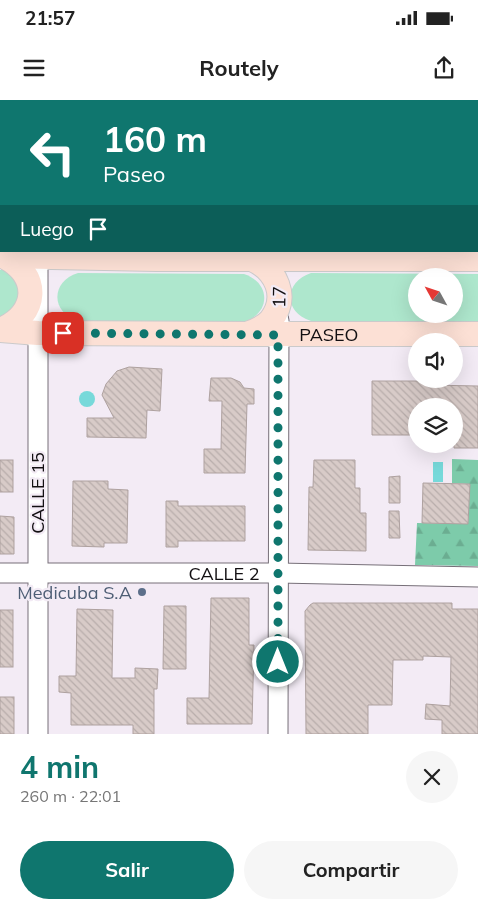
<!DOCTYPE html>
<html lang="es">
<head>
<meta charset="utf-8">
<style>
  :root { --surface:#fff; --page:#f6f6f6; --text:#222; --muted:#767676; --accent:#0f766e }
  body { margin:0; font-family:Mulish,sans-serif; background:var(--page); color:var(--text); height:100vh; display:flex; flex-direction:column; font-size:19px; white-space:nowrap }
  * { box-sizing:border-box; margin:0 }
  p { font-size:16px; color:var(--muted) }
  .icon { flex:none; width:28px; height:28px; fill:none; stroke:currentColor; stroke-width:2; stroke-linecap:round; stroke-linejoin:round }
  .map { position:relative; height:634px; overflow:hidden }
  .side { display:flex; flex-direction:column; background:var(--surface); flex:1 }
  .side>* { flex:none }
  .top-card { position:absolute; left:0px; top:0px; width:479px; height:152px; box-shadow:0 5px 20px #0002; background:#0f766e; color:#fff; overflow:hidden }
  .needle { width:32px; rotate:310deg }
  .tools { position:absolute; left:408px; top:168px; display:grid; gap:10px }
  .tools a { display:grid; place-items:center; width:55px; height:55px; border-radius:50%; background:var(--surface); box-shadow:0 5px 20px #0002; font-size:25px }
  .pin { position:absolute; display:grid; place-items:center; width:42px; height:42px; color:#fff; margin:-21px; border-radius:10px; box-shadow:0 2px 8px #0006 }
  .me { position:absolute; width:55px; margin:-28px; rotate:0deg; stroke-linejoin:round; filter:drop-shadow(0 0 4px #0008) }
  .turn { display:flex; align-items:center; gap:18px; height:105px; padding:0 20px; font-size:22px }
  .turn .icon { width:65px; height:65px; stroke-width:2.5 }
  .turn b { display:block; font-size:35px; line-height:42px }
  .then { display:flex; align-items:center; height:48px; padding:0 20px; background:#0003; gap:10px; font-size:19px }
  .round { display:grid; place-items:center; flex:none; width:52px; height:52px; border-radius:26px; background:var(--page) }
  .head { display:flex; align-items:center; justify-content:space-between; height:85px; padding:0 20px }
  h1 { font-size:30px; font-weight:700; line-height:38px; color:var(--accent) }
  .button { display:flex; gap:10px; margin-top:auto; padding:10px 20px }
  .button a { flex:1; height:58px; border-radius:30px; background:var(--accent); color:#fff; font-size:20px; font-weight:700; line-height:58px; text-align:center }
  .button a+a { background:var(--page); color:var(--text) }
  .status { display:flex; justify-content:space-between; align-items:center; height:35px; padding:0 25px; background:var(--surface); direction:ltr }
  .status svg { height:14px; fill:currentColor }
  header { display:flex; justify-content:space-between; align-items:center; height:65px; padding:0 20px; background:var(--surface); font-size:22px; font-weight:700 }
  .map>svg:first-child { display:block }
  .built { fill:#eaddec }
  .green { fill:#aee7cd; fill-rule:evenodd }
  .forest { fill:url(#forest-firs) }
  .water { fill:#77d9da }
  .building { fill:url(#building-back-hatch); stroke:#aea19f }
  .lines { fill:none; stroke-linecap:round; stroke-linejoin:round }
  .minor-casing { stroke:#766f78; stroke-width:21 }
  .major-casing { stroke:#cbcacb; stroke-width:26 }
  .minor { stroke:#fff; stroke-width:19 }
  .major { stroke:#fce0d5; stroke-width:24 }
  .route { stroke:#0f766e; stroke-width:9; stroke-dasharray:0 16.2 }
  .service-dot { fill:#5c6f8a; stroke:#f3ebf5; stroke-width:2 }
  .labels { text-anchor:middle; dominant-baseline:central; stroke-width:4.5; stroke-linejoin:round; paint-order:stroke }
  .street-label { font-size:18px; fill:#120f12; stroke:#f3ebf5 }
  .service-label { font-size:18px; fill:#4e5e75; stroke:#f3ebf5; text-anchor:end }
</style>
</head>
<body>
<div class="status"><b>21:57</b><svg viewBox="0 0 49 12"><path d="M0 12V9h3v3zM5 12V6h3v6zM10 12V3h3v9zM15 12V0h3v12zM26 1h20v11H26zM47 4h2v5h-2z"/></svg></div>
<header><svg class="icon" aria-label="menu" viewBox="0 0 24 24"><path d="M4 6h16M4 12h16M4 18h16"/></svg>Routely<svg class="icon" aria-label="share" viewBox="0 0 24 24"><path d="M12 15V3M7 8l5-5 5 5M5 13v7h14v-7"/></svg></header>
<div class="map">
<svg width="478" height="634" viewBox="0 0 478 634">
  <defs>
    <pattern id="forest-firs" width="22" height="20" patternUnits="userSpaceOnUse" patternTransform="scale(1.25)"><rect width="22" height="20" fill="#7dcbaa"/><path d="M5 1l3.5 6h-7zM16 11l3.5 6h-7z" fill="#6bad91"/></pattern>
    <pattern id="building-back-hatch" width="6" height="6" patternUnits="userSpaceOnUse" patternTransform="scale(1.25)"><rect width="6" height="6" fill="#d8cbc8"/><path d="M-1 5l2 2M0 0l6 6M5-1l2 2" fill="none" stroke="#b8adab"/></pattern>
  </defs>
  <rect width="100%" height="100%" fill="#f3ebf5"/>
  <!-- built -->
  <path class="built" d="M127,0H261L127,1Z"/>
  <!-- green -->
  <g class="green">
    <path d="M0,170H4L17,177L22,205L0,218Z"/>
    <path d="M78,173L244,174C271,183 271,213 244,222L78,221C50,212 51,181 78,173Z"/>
    <path d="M311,173L478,174V222L311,221C283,212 284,182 311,173ZM416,176H454V214H416Z"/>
  </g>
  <!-- forest -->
  <path class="forest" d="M452,359L478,360V466L415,465L417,423L468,424L470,384L452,383Z"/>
  <!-- water -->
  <g class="water">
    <circle cx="87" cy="299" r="8"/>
    <rect x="433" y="362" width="10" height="20"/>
  </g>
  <!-- building -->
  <g class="building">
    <path d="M129,267L162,269L160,311L147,310L146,338L87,337V318H114L102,295L106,284L117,271Z"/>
    <path d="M211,278H231L240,282L244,288L254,289V304H247L245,373H204V349H221L222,301H209Z"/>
    <path d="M372,281H428V285L478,286V348H454V306H416V335H372Z"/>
    <rect x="0" y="360" width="13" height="32"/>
    <path d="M314,360H355V388H360V413H366V451L308,450L309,387H313Z"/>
    <path d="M400,376V403H389V377Z"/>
    <path d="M73,381H108V389L128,390L127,443H104V447L72,446Z"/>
    <path d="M423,383L470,384L468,424L422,423Z"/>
    <path d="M166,401H178V406H245V441H178V447H166Z"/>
    <path d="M389,411H399L400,438H389Z"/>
    <path d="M0,416L14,417V454H0Z"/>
    <path d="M211,498H249V545H254L252,624H187V598H209Z"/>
    <path d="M313,503H452V509H478V634H442V620L425,619L426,604L450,606L451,557L423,556V560H393L392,605H368V634H306L305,511L310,505Z"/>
    <path d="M164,506H186V569H163Z"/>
    <path d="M77,509L113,510L112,578H135V568L158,569L157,589H154V634H133V625H71V593L59,592V576H76Z"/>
    <rect x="0" y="510" width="13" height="57"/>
    <rect x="0" y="597" width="14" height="37"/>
  </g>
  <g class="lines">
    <defs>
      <g id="minor">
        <path d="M280,0V1"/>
        <path d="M39,1V0"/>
        <path d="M264,1L265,0"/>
        <path id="s1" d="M0,473H278L478,477"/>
        <path d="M38,634V151"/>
        <path d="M278,634L279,220"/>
      </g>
      <g id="major">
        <path d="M0,156L156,159H478"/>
        <path id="s2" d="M0,230L38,233L247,234H478"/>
        <path d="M0,230C39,215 41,174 3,156"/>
        <path d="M247,234C256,231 265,227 271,220C289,196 276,170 252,159"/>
      </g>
    </defs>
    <!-- minor casing -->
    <use href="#minor" class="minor-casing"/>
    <!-- major casing -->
    <use href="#major" class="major-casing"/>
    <!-- minor -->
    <use href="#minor" class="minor"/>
    <!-- major -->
    <use href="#major" class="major"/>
  </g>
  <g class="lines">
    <!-- route -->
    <path class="route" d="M63,233L278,235V562"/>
  </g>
  <!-- markers -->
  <circle class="service-dot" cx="142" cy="492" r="5"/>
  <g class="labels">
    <!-- street labels -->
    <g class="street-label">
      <text transform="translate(279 197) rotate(-89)">17</text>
      <text stroke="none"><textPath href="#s2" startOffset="329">PASEO</textPath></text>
      <text transform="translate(37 393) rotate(-90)">CALLE 15</text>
      <text stroke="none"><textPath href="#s1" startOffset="224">CALLE 2</textPath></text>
    </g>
    <!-- service labels -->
    <g class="service-label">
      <text x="132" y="492">Medicuba S.A</text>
    </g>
  </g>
</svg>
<div class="tools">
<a><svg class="needle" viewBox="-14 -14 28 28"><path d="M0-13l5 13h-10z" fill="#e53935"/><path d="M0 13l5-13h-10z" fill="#767676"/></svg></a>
<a><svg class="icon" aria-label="sound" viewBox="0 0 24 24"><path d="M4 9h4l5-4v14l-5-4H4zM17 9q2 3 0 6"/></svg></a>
<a><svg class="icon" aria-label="layers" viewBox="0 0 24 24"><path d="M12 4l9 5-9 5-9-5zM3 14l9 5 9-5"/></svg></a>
</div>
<div class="pin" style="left:63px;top:233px;background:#d93025"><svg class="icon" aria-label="arrive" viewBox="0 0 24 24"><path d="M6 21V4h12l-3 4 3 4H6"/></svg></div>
<svg class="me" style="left:278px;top:562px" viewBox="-20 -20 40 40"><circle r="17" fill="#0f766e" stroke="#fff" stroke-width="3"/><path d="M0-11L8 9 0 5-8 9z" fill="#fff"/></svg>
<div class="top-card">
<div class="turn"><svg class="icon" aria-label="left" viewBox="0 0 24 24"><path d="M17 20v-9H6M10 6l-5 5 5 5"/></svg><div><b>160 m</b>Paseo</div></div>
<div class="then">Luego<svg class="icon" aria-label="arrive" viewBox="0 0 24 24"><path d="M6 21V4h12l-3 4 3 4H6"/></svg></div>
</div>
</div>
<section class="side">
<div class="head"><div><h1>4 min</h1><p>260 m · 22:01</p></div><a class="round"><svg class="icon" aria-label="close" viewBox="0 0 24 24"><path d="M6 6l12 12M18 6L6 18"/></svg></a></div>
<div class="button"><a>Salir</a><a>Compartir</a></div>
</section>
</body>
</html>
